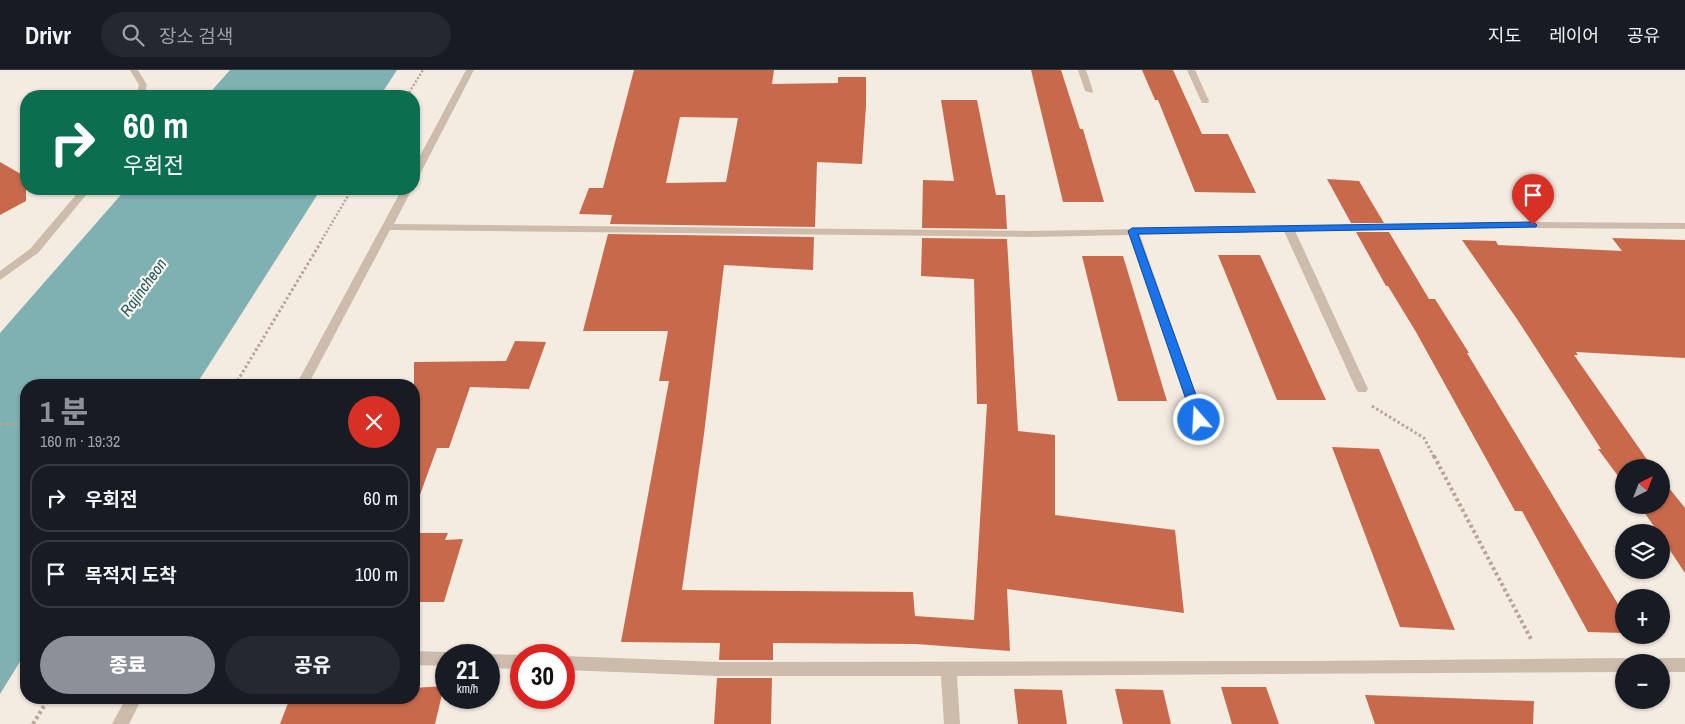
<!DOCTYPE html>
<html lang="ko">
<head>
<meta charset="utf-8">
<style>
  :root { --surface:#171b24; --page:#242831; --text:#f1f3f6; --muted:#9ea1a6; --line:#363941; --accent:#8c9099 }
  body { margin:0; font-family:"Archivo Narrow","Noto Sans KR",sans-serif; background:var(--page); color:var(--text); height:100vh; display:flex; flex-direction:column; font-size:19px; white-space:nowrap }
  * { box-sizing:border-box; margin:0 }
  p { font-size:16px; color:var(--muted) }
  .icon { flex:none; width:28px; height:28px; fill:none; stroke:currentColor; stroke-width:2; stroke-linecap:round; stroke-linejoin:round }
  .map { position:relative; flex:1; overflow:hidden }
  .details { position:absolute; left:20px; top:309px; width:400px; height:325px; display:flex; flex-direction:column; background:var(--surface); border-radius:20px; box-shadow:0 1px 4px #0004 }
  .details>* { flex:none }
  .guide { position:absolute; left:20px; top:20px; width:400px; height:105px; border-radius:20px; box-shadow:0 1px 4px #0004; background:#0b6e4f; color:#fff; overflow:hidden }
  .needle { width:32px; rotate:42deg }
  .controls { position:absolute; left:1615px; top:389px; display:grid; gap:10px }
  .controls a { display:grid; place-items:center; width:55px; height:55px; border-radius:50%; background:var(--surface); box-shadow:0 1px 4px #0004; font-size:25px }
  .speed { position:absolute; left:435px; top:574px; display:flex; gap:10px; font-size:25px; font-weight:700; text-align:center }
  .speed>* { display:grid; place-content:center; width:65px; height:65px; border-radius:50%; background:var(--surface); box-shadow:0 1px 4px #0004; line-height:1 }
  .speed small { font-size:12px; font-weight:400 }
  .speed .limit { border:8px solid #d22; background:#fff; color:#111 }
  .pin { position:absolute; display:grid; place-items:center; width:42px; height:42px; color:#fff; margin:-51px -21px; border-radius:50% 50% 50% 0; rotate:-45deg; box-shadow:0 0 5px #0007 }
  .pin .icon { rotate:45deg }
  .me { position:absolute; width:55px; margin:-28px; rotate:341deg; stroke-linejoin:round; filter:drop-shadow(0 0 4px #0008) }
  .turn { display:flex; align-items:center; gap:18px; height:105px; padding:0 20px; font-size:22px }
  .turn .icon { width:65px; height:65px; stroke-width:2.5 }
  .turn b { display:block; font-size:35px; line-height:42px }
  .round { display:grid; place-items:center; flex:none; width:52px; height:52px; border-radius:26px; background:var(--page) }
  .head { display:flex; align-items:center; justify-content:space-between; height:85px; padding:0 20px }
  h1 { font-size:30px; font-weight:800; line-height:38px; color:var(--accent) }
  .action { display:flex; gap:10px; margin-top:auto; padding:10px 20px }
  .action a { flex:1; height:58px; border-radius:30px; background:var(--accent); color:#fff; font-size:20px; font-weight:800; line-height:58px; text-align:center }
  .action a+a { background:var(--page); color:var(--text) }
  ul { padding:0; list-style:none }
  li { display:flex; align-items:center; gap:15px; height:68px; margin:0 10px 8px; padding:0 10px; border:2px solid var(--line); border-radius:20px }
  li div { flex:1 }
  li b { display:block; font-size:19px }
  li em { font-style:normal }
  header { display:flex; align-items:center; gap:30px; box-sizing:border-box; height:70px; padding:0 25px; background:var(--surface); border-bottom:1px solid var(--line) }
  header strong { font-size:24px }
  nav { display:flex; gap:28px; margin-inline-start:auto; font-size:18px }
  .search { width:350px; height:45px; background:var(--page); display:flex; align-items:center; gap:12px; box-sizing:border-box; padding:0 18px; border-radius:28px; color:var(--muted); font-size:19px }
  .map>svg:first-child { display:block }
  .water { fill:#7fb0b2 }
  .building { fill:#c8694b; fill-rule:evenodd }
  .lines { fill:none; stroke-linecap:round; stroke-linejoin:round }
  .path-far2 { stroke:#b9a596; stroke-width:2.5; stroke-dasharray:2 2; stroke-linecap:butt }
  .path-far1 { stroke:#b9a596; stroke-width:3; stroke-dasharray:2.5 2.5; stroke-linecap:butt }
  .path { stroke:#b9a596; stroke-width:4; stroke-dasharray:3 3; stroke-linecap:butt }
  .minor { fill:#cdbbac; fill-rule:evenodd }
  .route { fill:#1a73e8; stroke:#114b97 }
  .labels { text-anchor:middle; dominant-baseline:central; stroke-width:4.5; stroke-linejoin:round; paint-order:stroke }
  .water-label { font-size:16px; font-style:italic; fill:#1f5a5e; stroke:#fbf5ee }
</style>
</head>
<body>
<header>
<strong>Drivr</strong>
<div class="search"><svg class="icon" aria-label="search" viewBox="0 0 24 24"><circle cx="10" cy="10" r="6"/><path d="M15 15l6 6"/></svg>장소 검색</div>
<nav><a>지도</a><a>레이어</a><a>공유</a></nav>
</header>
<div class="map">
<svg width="1685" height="654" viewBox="0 0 1685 654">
  <rect width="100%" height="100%" fill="#f4ebe1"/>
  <!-- water -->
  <g class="water">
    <path d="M230,0H397L380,26H207Z"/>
    <path d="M126,119H321L196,315H26V582L0,624V263Z"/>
  </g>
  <!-- building -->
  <g class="building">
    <path d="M634,0H774L772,14L838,13V7H866V36L862,94L817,92L815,157L610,154L612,145L579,144L589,118H603ZM680,47L738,48L726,112L666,113Z"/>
    <path d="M1031,0H1061L1080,59H1083L1104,132H1063Z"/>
    <path d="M1142,0H1173L1202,64H1228L1256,123L1195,122L1158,30H1155Z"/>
    <path d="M941,30H977L996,125H1005L1007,159L922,158L923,110L954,111Z"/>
    <path d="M0,92L26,107V131L0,145Z"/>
    <path d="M1327,109L1359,111L1384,153H1351Z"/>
    <path d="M1356,162H1389L1429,229H1435L1469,283H1467L1624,544V563L1588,562L1522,441H1515L1416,262L1388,216H1386Z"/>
    <path d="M608,164L814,167L813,200L724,195L704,364L682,520L913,522L915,546L974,550L987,334H977L974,209L921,206L922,168L1007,169L1018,361L1055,365V445L1175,460L1184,543L1007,519L1010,581L916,574L773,573V590H719L720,573L621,572L669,311H659L668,261H583Z"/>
    <path d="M1612,168L1685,170V288L1576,282L1578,285H1574L1653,398H1624V414L1598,379H1601L1517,249L1462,170L1496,171L1498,175L1622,181Z"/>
    <path d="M1218,185H1260L1326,330H1277Z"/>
    <path d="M1082,186H1123L1167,331H1118Z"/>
    <path d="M515,271L546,272L529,319L470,317L449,378H437L417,433L414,432V292L506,291Z"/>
    <path d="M1332,377L1379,379L1455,560L1400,557Z"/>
    <path d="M1661,408L1685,438V503L1661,467V462H1658L1639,435H1661Z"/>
    <path d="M414,463H448L445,470L463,469L444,532H414Z"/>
    <path d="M717,608H772L771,654H714Z"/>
    <path d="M444,616L435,654H280L290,628H414V618Z"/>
    <path d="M1221,617H1266L1279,654H1232Z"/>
    <path d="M1014,619L1062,620L1067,654H1018Z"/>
    <path d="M1115,619L1163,620L1171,654H1123Z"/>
    <path d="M1365,625L1534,631L1533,654H1375Z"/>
  </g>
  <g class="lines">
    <!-- path-far2 -->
    <g class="path-far2">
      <path d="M407,26L423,0"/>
      <path d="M320,173L352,119"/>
    </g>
    <!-- path-far1 -->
    <g class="path-far1">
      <path d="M235,315L321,172"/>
      <path d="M1372,336L1424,368L1434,387"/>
      <path d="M0,354H26"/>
    </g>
    <!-- path -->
    <g class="path">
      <path d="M1434,386L1532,571"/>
      <path d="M33,654L49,628"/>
    </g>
    <!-- minor -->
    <g class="minor">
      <path d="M130,0H138L147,15L144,26H136L139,15Z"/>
      <path d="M466,0H474L419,106L414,109V97Z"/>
      <path d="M1078,0H1086L1093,21L1092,23L1085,21Z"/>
      <path d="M1187,0H1195L1209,31L1208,33H1202L1201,31Z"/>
      <path d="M81,119H91L38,183L0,210V201L30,179Z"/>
      <path d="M402,119H412L394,154L1030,161L1533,152L1685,153V159L1533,158L1295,161L1368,319L1366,322H1358L1356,319L1284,161L1140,165L1205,350L1204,353H1194L1193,350L1129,165L1030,167L390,160L308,315H296Z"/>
      <path d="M414,581L446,582L452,585H446V596L414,595Z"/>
      <path d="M489,584L522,585L521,599L489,598V585H486Z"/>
      <path d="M564,586L719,592L1312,591L1624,588L1630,590L1631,592H1624V602L957,606L960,654H944L941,606H719L564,600Z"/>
      <path d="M1661,588H1685V602H1661V592H1654L1655,590Z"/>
      <path d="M126,628H142L129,654H112Z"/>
    </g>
  </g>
  <!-- route -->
  <path class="route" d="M1533,152L1537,155L1536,157L1138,164L1205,350L1199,354L1193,350L1128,161L1132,158Z"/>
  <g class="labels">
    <!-- water labels -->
    <g class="water-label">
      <text transform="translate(143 217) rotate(-54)">Rajincheon</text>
    </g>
  </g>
</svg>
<div class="controls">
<a><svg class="needle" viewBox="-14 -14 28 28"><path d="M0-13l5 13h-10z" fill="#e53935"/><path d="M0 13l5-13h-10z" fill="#9ea1a6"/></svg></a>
<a><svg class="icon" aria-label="layers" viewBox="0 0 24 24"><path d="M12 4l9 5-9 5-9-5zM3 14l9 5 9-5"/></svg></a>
<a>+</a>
<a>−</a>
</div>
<div class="speed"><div>21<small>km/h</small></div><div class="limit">30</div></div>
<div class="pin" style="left:1533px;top:155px;background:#d93025"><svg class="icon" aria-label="arrive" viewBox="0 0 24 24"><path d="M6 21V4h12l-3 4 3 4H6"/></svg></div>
<svg class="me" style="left:1199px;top:350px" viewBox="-20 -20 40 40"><circle r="17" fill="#1a73e8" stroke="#fff" stroke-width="3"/><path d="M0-11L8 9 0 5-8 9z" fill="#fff"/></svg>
<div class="guide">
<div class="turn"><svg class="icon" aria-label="right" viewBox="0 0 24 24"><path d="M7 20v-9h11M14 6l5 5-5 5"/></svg><div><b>60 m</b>우회전</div></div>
</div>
<section class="details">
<div class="head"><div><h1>1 분</h1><p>160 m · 19:32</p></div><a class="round" style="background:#d93025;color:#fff"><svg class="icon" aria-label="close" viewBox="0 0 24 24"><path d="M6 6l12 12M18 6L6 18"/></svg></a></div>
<ul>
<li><svg class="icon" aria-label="right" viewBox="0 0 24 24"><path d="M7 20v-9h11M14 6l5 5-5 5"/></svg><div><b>우회전</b></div><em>60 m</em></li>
<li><svg class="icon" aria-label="arrive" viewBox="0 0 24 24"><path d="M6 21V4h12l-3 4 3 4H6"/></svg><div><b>목적지 도착</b></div><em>100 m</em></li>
</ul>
<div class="action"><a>종료</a><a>공유</a></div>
</section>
</div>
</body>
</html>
